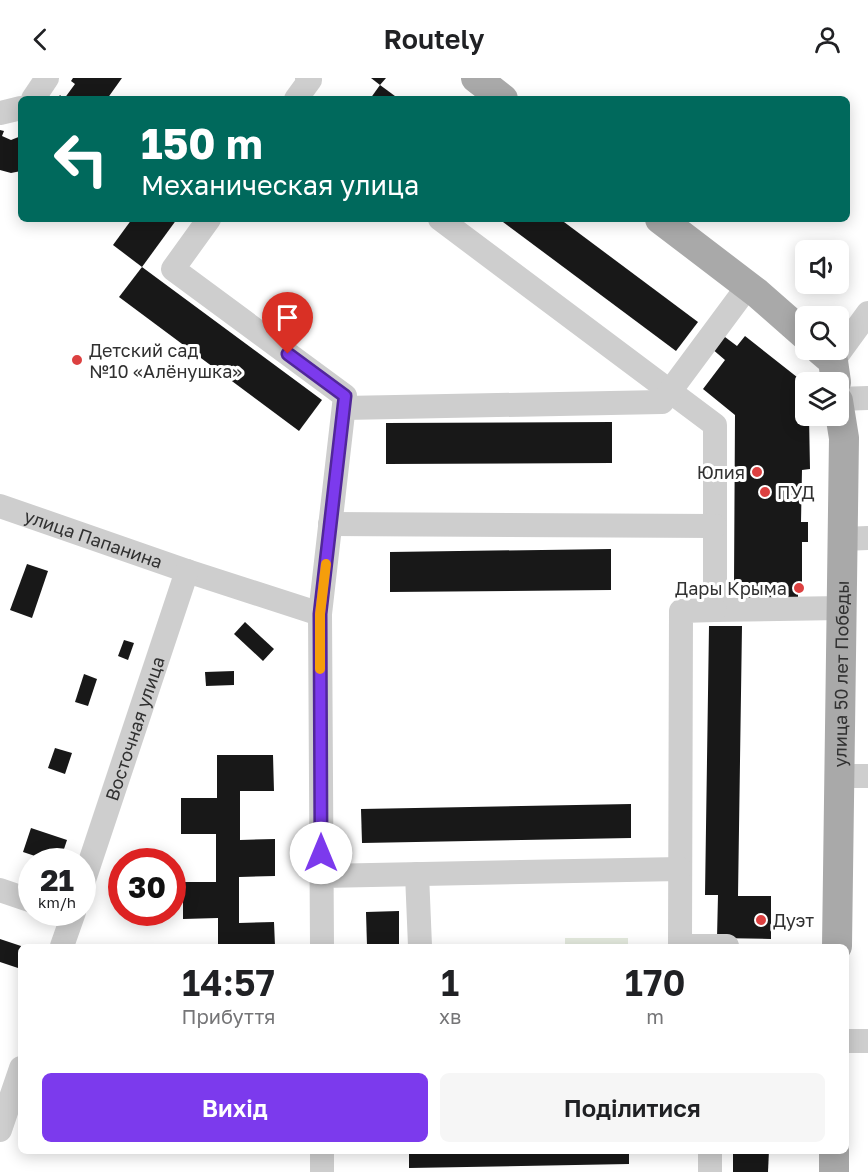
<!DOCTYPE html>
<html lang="uk">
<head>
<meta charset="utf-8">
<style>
  :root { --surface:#fff; --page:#f6f6f6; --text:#202124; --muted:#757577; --accent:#7c3aed }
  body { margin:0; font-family:"Golos Text",sans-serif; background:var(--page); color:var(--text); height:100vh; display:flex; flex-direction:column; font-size:22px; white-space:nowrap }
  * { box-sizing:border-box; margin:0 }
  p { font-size:20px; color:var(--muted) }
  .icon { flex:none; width:33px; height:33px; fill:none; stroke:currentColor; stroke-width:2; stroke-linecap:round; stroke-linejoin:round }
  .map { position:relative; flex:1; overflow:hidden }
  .drawer { position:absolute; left:18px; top:866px; width:831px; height:210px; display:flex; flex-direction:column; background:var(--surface); border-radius:9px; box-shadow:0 3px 15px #0003 }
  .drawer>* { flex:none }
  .top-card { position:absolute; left:18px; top:18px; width:832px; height:126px; border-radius:9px; box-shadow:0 3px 15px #0003; background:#00695c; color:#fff; overflow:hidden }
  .tools { position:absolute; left:795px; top:162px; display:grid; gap:12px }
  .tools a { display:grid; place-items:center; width:54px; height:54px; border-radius:9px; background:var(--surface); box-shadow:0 3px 15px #0003; font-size:30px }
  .speed { position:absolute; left:18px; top:770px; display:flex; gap:12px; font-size:30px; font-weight:700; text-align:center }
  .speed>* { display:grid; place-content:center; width:78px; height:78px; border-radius:50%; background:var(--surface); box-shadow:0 3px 15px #0003; line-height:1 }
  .speed small { font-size:15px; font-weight:400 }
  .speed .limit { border:9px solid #d22; background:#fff; color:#111 }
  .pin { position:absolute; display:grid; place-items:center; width:51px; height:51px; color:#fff; margin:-62px -26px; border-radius:50% 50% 50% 0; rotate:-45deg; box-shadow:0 0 6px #0007 }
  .pin .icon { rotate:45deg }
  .me { position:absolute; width:66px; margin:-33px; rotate:0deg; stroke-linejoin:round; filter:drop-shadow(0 0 4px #0008) }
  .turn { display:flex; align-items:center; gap:21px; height:126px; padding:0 24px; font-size:27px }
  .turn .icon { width:78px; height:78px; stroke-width:2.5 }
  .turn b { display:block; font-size:42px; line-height:51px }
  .eta { display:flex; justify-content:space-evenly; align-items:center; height:102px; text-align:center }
  .eta b { font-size:36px; font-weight:600; line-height:42px }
  .action { display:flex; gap:12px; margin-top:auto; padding:12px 24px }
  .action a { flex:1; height:69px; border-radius:9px; background:var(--accent); color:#fff; font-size:24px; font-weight:600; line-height:69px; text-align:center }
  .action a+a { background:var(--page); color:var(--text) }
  header { display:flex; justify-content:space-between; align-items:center; height:78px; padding:0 24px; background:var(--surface); font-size:27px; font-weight:600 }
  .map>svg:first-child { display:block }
  .green { fill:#e4eade }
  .building { fill:#181818 }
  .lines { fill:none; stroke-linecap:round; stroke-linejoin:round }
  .minor { stroke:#cecece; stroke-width:24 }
  .major { stroke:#a9a9a9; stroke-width:30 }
  .route-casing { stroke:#51269a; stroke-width:15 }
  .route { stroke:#7c3aed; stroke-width:10 }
  .slow { stroke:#f59e0b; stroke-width:10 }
  .poi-dot { fill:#dc4040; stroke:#fff; stroke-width:2 }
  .labels { text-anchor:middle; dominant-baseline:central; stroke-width:6; stroke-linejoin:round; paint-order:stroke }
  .poi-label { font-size:18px; fill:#313131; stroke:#fff; text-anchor:start }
  .street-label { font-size:18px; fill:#313131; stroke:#fff }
</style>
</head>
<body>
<header><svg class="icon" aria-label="back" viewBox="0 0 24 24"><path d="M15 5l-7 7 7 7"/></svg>Routely<svg class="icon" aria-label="person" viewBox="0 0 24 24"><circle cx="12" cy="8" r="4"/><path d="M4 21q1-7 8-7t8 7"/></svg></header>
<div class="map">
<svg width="868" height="1094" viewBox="0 0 868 1094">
  <rect width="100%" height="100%" fill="#fff"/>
  <!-- green -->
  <rect class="green" x="565" y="860" width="63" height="8"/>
  <!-- building -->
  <g class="building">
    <path d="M73,0H122L107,21H57L60,17L64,21L75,6L71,3Z"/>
    <path d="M371,0H386L380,7Z"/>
    <path d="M380,7L399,21H370Z"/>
    <path d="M0,52L4,53L2,58L11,62L21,58V93L11,95L0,92Z"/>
    <path d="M132,141H177L142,189L113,167Z"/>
    <path d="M499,141H560L698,244L676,273Z"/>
    <path d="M142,189L322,322L299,353L119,219Z"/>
    <path d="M721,256L737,268L745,258L802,303V326L806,325V338H809L810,391L802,392L801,444H808V464H802V510L798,511V521L748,522V504L734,505L735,337L703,311L725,282L711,270Z"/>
    <path d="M612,344V385L386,386V345Z"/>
    <path d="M611,471V512L390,514V474Z"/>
    <path d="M27,486L48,493L32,540L10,532Z"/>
    <path d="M245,544L274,571L263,583L234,556Z"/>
    <path d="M709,548H742L738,818H771V861L717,860L718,817H705Z"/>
    <path d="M124,562L134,565L128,582L118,578Z"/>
    <path d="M234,593V607L206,608L205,594Z"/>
    <path d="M84,596L97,601L88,628L75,624Z"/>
    <path d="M55,670L72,675L65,696L48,690Z"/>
    <path d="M217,677H273L274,713H240V762L275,761V798L239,799V845L274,844L275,868H218V840L183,841V804H216V756H181V720H217Z"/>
    <path d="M631,726V760L362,765L361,731Z"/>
    <path d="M31,750L67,762L60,783H50L23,774Z"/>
    <path d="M399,833V868H367L366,834Z"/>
    <path d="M0,861L21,868V891L0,884Z"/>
    <path d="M409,1072H629V1086L409,1090Z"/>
    <path d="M733,1072H769L768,1094H733Z"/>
  </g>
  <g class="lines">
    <!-- minor -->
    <g class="minor">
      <path d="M33,21L47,0"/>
      <path d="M296,21L310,2L307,0"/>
      <path d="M0,35L21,30"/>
      <path d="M209,141L173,191L345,318L320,536L322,868"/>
      <path d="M440,141L715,347V532L842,530"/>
      <path d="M833,283L868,235"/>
      <path d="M838,321L868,320"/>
      <path d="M344,330L662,324L748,208"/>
      <path id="s1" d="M0,428L187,493L320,536"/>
      <path d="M330,446L715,448"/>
      <path d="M843,461L868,460"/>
      <path d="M715,532L681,533L680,868H727"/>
      <path d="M840,698H868"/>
      <path d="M417,796L420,868"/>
      <path d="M321,798L680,791"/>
      <path id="s2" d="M82,808L187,493"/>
      <path d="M0,812L32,823"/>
      <path d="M62,868L74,834"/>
      <path d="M846,963H868"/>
      <path d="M0,1052L21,990"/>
      <path d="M322,1094V1072"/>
      <path d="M710,1094V1072"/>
    </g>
    <!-- major -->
    <g class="major">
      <path d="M476,0L503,21"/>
      <path d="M660,141L757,215L806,258"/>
      <path d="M820,272L833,283L836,304"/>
      <path id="s3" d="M837,868L844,360L838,323"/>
      <path d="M834,1094V1072"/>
    </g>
  </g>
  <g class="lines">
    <defs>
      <path id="route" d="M288,276L345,318L320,536L321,775"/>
    </defs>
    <!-- route casing -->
    <use href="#route" class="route-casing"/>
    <!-- route -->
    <use href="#route" class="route"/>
    <!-- slow -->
    <path class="slow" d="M320,591V536L326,486"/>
  </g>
  <!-- markers -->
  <g class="poi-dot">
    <circle cx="77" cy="282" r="6"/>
    <circle cx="757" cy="394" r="6"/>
    <circle cx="765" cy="414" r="6"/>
    <circle cx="799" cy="510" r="6"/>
    <circle cx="761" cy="842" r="6"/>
  </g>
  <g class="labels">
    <!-- poi labels -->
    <g class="poi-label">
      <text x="89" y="272">Детский сад<tspan x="89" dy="21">№10 «Алёнушка»</tspan></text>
      <text x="745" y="394" text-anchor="end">Юлия</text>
      <text x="777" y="414">ПУД</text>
      <text x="787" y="510" text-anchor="end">Дары Крыма</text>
      <text x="773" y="842">Дуэт</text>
    </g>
    <!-- street labels -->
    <g class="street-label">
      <text stroke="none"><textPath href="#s1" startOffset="99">улица Папанина</textPath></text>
      <text stroke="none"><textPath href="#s3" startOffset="272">улица 50 лет Победы</textPath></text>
      <text stroke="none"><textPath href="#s2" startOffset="166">Восточная улица</textPath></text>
    </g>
  </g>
</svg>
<div class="tools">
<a><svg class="icon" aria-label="sound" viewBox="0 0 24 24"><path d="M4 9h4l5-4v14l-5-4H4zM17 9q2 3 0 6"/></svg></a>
<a><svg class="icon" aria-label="search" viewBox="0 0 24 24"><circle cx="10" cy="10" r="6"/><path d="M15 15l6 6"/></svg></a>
<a><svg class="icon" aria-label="layers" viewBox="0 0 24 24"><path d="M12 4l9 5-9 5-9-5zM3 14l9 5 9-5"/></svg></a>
</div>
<div class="speed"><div>21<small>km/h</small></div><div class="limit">30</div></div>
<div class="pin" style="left:288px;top:276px;background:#d93025"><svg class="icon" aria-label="arrive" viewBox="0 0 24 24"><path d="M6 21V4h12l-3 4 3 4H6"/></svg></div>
<svg class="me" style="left:321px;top:775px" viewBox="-20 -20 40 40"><circle r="19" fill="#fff"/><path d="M0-13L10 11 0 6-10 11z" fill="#7c3aed"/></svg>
<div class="top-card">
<div class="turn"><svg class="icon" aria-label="left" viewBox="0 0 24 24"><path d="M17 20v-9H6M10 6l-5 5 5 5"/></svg><div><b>150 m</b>Механическая улица</div></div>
</div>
<section class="drawer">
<div class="eta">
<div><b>14:57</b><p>Прибуття</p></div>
<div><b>1</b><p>хв</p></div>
<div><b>170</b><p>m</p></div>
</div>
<div class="action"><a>Вихід</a><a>Поділитися</a></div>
</section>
</div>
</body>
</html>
